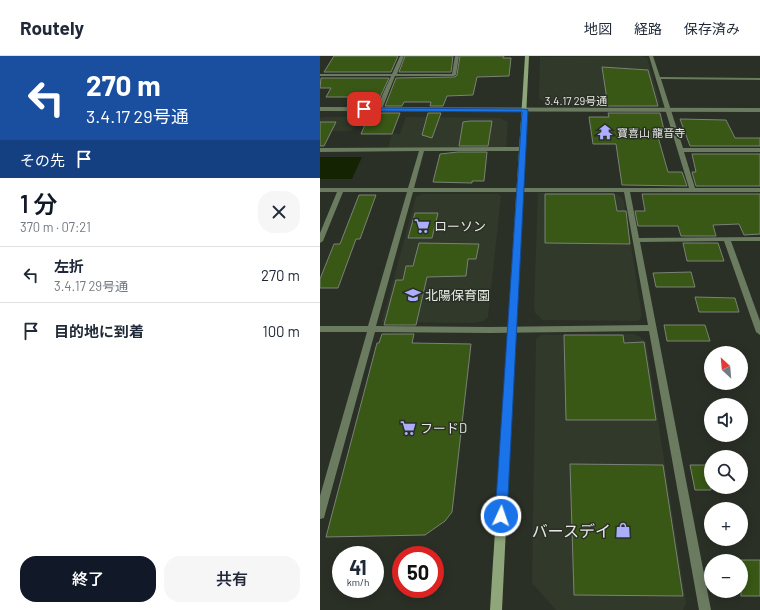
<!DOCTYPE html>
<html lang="ja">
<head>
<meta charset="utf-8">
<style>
  :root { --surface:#fff; --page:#f6f6f7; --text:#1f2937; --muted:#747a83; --line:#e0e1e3; --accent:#111827 }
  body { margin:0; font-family:Barlow,"Noto Sans JP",sans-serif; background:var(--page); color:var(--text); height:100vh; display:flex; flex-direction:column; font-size:15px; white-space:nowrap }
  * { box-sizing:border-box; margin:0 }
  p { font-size:13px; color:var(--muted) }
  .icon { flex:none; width:22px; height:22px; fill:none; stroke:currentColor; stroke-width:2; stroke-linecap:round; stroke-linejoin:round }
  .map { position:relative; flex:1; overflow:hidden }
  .sheet { display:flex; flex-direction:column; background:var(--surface); width:320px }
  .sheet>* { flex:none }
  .guide { background:#1a4fa0; color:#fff; overflow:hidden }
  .needle { width:26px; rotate:334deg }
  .tools { position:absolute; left:384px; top:290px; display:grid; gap:8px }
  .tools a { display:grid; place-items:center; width:44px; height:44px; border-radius:50%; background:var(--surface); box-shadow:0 2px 10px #0003; font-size:20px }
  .speed { position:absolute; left:12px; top:490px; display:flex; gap:8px; font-size:20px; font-weight:700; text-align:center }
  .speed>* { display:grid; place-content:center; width:52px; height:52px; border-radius:50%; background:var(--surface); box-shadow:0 2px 10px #0003; line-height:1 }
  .speed small { font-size:10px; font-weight:400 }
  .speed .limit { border:6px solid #d22; background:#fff; color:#111 }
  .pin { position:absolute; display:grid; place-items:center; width:34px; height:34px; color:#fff; margin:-17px; border-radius:8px; box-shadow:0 2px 6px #0006 }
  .me { position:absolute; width:44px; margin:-22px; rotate:3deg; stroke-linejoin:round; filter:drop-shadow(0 0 3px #0008) }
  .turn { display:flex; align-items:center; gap:14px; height:84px; padding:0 20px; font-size:18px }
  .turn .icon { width:52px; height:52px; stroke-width:2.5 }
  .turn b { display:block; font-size:28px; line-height:34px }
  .then { display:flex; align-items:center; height:38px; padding:0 20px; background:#0003; gap:8px; font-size:15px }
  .round { display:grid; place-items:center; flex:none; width:42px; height:42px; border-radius:16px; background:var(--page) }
  .overview { display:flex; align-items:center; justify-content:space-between; height:68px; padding:0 20px }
  h1 { font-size:24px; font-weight:600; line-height:30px; color:var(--accent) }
  .primary-button { display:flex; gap:8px; margin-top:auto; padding:8px 20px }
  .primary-button a { flex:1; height:46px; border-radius:16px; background:var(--accent); color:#fff; font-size:16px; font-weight:600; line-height:46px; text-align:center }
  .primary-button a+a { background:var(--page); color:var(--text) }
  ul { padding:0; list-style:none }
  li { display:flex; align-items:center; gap:12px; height:56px; padding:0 20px; border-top:1px solid var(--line) }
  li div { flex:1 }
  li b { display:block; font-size:15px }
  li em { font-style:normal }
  header { display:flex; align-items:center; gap:24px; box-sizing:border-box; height:56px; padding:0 20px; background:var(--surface); border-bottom:1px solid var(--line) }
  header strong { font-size:19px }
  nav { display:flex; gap:22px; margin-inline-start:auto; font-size:14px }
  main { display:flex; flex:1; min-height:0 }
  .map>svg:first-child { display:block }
  .built { fill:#31392a }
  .water { fill:#142403 }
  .building { fill:#395816; stroke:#7b8177 }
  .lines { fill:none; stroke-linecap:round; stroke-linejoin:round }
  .minor { fill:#6b7b5f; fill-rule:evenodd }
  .tertiary { fill:#6b7b5f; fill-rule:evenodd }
  .secondary { fill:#8ea67a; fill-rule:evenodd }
  .route { fill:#1a73e8; stroke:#114b97 }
  .labels { text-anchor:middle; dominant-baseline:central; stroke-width:3; stroke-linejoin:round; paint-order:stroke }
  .far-street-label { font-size:11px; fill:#e7eae4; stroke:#2b3027 }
  .far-poi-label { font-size:11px; fill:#e7eae4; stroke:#2b3027; text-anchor:start }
  .poi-label { font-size:13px; fill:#e7eae4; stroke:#2b3027; text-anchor:start }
  .near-poi-label { font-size:16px; fill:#e7eae4; stroke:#2b3027; text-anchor:end }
</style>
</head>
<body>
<header>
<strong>Routely</strong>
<nav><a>地図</a><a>経路</a><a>保存済み</a></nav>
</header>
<main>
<section class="sheet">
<div class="guide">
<div class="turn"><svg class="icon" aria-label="left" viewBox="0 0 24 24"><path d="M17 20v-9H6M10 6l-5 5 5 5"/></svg><div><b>270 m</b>3.4.17 29号通</div></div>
<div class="then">その先<svg class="icon" aria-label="arrive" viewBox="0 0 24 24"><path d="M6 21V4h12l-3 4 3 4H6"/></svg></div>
</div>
<div class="overview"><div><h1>1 分</h1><p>370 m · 07:21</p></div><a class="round"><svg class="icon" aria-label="close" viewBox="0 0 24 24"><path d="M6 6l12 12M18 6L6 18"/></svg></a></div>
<ul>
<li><svg class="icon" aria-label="left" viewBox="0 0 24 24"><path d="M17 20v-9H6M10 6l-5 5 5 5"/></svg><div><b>左折</b><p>3.4.17 29号通</p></div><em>270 m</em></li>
<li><svg class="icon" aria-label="arrive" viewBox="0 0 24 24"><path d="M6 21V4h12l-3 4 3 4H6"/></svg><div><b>目的地に到着</b></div><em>100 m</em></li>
</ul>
<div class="primary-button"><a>終了</a><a>共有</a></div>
</section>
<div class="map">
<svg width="440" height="554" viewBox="0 0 440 554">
  <rect width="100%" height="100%" fill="#2b3027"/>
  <!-- built -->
  <g class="built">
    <path d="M322,0L327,2L340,46L339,47H228L219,43L220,1Z"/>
    <path d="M4,61H38L32,75H0V62Z"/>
    <path d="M86,61L179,62L188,66L186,92H68L72,78H80Z"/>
    <path d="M218,137H290L297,138L301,141L304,145L322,260L318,265L223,264L215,257L214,250Z"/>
    <path d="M102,138H178L181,140L168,261L164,265L153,267L62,266L96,141Z"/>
    <path d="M314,278L319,280L326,286L366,547L363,554H236L212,527L216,283L221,279Z"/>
  </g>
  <!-- water -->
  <path class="water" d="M0,101H42L32,123H0Z"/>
  <!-- building -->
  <g class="building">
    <path d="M14,0H78L71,16H4Z"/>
    <path d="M85,0H133L131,16H79Z"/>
    <path d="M140,0H184L183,2H191L189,20L157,21L153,39L127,40L123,50H110L111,46H84L82,50H65L76,22L135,21L137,19Z"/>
    <path d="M282,11L328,14L338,50H288Z"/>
    <path d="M1,22H69L56,50H53L56,44H32L34,41H6L11,32H0Z"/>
    <path d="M50,57H80L72,78H41Z"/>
    <path d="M108,57H121L112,82L102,79Z"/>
    <path d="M288,57H340L344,74H336L348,116H362L367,130L302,129L296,88H273L269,61H289Z"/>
    <path d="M360,63L406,64L415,82H440V90H370Z"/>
    <path d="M150,65H172L168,90H139L143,66Z"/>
    <path d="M0,66H16L4,90H0Z"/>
    <path d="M138,96H167L164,125H152V127L113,126L120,98Z"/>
    <path d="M372,98H440V130H376L372,116H376Z"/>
    <path d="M225,138H294L297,155H306L310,188L225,187Z"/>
    <path d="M322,138H440V178L424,179L419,168L393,169L396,180H361L358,170H318L315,155H325Z"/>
    <path d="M39,139H56L40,183H36L18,232H0V223L14,188H20Z"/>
    <path d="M95,157H118L112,182H88Z"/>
    <path d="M99,187L159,188L156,203H148L146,220L107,221L96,269H64L76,224H83L86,210H93Z"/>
    <path d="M363,187H398L404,205H367Z"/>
    <path d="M371,216L375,231H336L333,217Z"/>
    <path d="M375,241L415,242L419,256H379Z"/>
    <path d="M344,269H385L390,285H347Z"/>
    <path d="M62,278H94L92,287L151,288L132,456L125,465L105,479L6,481L57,287H59Z"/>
    <path d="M244,279H303L304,287L324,286L336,364H246Z"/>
    <path d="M250,408L343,409L363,540L254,539Z"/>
    <path d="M370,409H391V434H375Z"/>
    <rect x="421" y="504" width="19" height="36"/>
  </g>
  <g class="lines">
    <!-- minor -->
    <g class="minor">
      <path d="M80,0H84L77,18H132L135,0H139L136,19L134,20H75L62,53L59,55L56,53L71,20H0V18H72Z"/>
      <path d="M329,0H333L340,21L440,22V24L341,23L363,92H440V96H364L375,132H440V136H310L319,182L440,181V185H411L440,265V279L436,276L404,185L320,186L391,554H379L329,275L170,277L55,276L5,458L4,462L0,463V440L47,276H0V270H48L87,136H23L3,185L0,187V177L17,136H0V132H88L99,95L0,96V92L203,91L206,93L203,95H104L94,132H369ZM93,136H304L328,269L170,271L56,270Z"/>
    </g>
    <!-- tertiary -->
    <path class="tertiary" d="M0,51L440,52V56L0,55Z"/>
    <!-- secondary -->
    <path class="secondary" d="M205,0H209L182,554H170Z"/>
  </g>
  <!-- route -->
  <path class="route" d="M42,52L205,53L208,54L187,460L185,464L181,466L177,464L175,460L202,56L44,55Z"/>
  <!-- icons -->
  <defs>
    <symbol id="temple-bare" viewBox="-9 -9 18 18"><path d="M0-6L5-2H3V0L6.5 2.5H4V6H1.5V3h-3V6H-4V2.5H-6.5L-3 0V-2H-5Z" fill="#abaffb" stroke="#2b3027" stroke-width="2.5" paint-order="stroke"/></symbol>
    <symbol id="supermarket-bare" viewBox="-9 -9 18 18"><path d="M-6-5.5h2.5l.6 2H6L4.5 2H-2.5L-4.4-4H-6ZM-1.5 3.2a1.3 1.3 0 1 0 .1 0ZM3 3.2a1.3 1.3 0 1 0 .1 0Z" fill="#abaffb" stroke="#2b3027" stroke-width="2.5" paint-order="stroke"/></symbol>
    <symbol id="school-bare" viewBox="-9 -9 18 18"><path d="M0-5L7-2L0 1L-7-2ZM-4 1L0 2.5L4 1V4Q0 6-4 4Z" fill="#abaffb" stroke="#2b3027" stroke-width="2.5" paint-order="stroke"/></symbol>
    <symbol id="shop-bare" viewBox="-9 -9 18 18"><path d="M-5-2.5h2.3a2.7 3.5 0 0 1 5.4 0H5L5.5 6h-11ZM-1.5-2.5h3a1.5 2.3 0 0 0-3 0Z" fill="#abaffb" stroke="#2b3027" stroke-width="2.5" paint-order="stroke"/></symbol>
  </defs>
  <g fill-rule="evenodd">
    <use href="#temple-bare" x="274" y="65" width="22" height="22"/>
    <use href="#supermarket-bare" x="91" y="159" width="22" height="22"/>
    <use href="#school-bare" x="82" y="228" width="22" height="22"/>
    <use href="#supermarket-bare" x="77" y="361" width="22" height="22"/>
    <use href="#shop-bare" x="292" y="463" width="22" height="22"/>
  </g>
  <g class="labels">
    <!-- far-street labels -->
    <g class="far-street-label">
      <text x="256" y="44">3.4.17 29号通</text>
    </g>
    <!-- far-poi labels -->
    <g class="far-poi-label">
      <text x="297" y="76">寶喜山 龍音寺</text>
    </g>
    <!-- poi labels -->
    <g class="poi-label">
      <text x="114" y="170">ローソン</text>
      <text x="105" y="239">北陽保育園</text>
      <text x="100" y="372">フードD</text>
    </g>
    <!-- near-poi labels -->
    <g class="near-poi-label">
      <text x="291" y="474">バースデイ</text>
    </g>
  </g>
</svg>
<div class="tools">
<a><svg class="needle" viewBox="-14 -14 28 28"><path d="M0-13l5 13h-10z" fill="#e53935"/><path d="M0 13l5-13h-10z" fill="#747a83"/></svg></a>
<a><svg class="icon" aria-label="sound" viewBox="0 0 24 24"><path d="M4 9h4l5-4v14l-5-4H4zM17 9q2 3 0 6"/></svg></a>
<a><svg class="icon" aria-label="search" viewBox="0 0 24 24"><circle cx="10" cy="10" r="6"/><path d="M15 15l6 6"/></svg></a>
<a>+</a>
<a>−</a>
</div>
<div class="speed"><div>41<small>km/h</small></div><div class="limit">50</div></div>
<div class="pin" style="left:44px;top:53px;background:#d93025"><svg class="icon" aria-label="arrive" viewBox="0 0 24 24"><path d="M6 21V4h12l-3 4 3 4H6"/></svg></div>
<svg class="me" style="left:181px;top:460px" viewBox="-20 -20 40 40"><circle r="17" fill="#1a73e8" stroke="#fff" stroke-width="3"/><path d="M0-11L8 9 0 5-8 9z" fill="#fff"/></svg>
</div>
</main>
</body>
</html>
